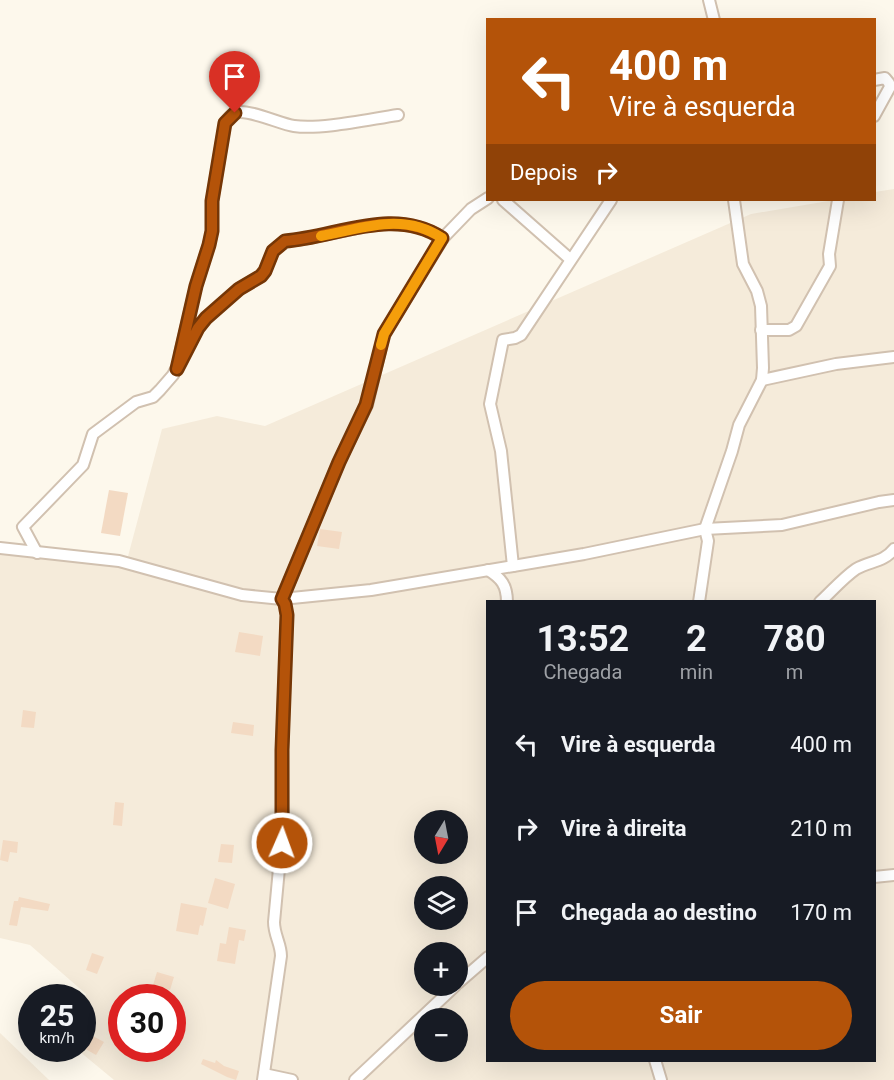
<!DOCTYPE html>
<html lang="pt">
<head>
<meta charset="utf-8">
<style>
  :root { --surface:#171b24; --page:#242831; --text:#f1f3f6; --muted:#9ea1a6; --accent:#b45309 }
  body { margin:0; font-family:Roboto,sans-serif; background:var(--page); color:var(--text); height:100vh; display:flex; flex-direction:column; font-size:22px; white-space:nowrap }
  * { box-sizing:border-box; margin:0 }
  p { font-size:20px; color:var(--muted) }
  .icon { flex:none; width:33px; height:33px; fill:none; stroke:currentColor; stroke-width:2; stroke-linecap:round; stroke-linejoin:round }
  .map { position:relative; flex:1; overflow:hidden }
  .drawer { position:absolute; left:486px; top:600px; width:390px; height:462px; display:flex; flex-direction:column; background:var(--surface); border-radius:0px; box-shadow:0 6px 24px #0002 }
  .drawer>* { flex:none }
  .guide { position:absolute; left:486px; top:18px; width:390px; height:183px; border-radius:0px; box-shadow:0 6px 24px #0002; background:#b45309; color:#fff; overflow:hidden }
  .needle { width:39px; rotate:190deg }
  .tools { position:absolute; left:414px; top:810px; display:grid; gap:12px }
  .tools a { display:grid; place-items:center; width:54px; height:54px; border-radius:50%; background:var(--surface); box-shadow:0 6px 24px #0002; font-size:30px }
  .speed { position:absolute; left:18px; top:984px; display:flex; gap:12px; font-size:30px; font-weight:700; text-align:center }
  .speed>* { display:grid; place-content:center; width:78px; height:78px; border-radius:50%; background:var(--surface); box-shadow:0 6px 24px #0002; line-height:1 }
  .speed small { font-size:15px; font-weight:400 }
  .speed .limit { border:9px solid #d22; background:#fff; color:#111 }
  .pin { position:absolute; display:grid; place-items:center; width:51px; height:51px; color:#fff; margin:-62px -26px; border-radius:50% 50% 50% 0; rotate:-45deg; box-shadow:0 0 6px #0007 }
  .pin .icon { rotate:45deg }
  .me { position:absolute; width:66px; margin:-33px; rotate:2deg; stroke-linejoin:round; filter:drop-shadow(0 0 4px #0008) }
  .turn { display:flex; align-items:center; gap:21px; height:126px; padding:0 24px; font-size:27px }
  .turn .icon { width:78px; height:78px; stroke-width:2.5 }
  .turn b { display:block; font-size:42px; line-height:51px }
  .then { display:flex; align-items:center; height:57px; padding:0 24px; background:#0003; gap:12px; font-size:22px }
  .eta { display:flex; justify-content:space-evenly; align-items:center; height:102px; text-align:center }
  .eta b { font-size:36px; font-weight:700; line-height:42px }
  .button { display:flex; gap:12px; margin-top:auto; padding:12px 24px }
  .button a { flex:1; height:69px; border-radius:36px; background:var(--accent); color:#fff; font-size:24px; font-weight:700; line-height:69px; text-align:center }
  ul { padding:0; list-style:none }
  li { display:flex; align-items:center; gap:18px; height:84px; padding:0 24px }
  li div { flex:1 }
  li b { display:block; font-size:22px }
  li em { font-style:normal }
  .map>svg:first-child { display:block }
  .residential { fill:#f5ebda; fill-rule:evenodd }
  .building { fill:#f3dac3 }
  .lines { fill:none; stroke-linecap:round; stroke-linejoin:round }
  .minor-casing { stroke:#d1c1b0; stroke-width:14 }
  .minor { stroke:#fff; stroke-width:10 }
  .route-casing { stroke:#753606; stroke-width:15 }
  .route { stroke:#b45309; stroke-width:10 }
  .slow { stroke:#f59e0b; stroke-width:10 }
</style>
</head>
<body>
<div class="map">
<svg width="894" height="1080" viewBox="0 0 894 1080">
  <rect width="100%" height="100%" fill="#fdf8ec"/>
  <!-- residential -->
  <g class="residential">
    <path d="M894,189V1080H114L79,1051V1049L82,1048V1022L86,994L30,945L0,938V546L127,560L162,429L217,416L265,426L751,214L834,200H874L875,192ZM488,602H874V1060H488ZM424,820H458V854H424ZM424,886H458V920H424ZM424,952H458V986H424ZM122,998H172V1048H122ZM424,1018H458V1052H424Z"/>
    <path d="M0,1033L49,1080H0Z"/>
  </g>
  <!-- building -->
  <g class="building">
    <path d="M109,490L128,493L120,536L101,533Z"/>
    <path d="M320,529L342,532L339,549L317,546Z"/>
    <path d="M239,632L263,636L260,656L235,652Z"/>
    <path d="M23,710L36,712L34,728L21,727Z"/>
    <path d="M233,722L254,725L253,736L231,733Z"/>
    <path d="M115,802L124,803L122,826L113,825Z"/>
    <path d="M3,840L18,842L17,853L10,852L8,862L0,860Z"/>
    <path d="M221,844L234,845L232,863L218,862Z"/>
    <path d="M215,878L235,884L228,909L208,903Z"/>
    <path d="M19,897L50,904L48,911L21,907L17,926L9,925L14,901H18Z"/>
    <path d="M181,903L207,908L203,926L200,925L198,935L176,931Z"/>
    <path d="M229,927L246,930L244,941L239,940L235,964L217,961L220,943L226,944Z"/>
    <path d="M92,953L104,957L97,974L86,970Z"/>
    <path d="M157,972L174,977L170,990L153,985Z"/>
    <path d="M89,1034L104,1042L96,1055L82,1047Z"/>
    <path d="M203,1059L215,1063L216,1060L224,1066L239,1071L236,1080L227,1077L201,1064Z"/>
  </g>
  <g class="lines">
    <defs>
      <g id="minor">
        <path d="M709,0L714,20"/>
        <path d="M874,80L885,78L889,83L890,87L874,116"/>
        <path d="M503,200L570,259"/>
        <path d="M761,330H789L796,326L830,266L829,254L838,200"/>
        <path d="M180,354L196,286L209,245L212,231V201L225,123C227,120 231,115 235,113C247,108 280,124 294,126C321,130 370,119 398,115"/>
        <path d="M762,380L836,364L894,357"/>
        <path d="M0,548L119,561L242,595L282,599L371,590L584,554L705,529L782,525L879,502L894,500"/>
        <path d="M37,553L23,527L83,465L93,434L136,402L153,397L160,390L173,375L198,328L206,318L239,289L261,276L265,271L273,251L285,241C337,238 393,206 443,238"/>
        <path d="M513,566L501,451L490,404L503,340L515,338L521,335L611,200"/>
        <path d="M488,570C501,578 507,585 507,602"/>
        <path d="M699,602L708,541L705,529L732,451L739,425L762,380L763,368L761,306L757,291L743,264L734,200"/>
        <path d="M820,602C832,591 843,578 856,569C870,561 884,562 894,549"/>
        <path d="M874,877L894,875"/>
        <path d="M458,983L488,957"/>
        <path d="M655,1060L661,1080"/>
        <path d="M264,1074L292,1080"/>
        <path d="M263,1080L281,956C281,944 274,935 274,922L283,826L282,750L287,615L285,604L282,599L339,462L367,405L384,334L443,238L471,209L488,198"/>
        <path d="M355,1080L455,986"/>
      </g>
    </defs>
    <!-- minor casing -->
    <use href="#minor" class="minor-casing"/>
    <!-- minor -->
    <use href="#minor" class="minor"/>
  </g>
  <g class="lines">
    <defs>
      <path id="route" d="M235,113L225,123L212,201V231L209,245L196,286L177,369L198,328L206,318L239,289L261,276L265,271L273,251L285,241C337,237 393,206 442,238L384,334L366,405L339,462L282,599L285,604L287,615L282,750V843"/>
    </defs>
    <!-- route casing -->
    <use href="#route" class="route-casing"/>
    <!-- route -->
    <use href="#route" class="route"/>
    <!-- slow -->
    <path class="slow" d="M321,236C364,228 403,212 442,238L384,334L381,345"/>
  </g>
</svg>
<div class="tools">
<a><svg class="needle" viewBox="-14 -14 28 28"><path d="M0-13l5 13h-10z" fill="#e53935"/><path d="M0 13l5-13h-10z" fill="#9ea1a6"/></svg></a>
<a><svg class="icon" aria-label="layers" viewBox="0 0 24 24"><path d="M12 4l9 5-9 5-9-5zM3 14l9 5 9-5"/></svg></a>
<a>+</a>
<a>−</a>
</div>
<div class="speed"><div>25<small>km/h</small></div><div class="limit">30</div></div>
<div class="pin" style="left:235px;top:113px;background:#d93025"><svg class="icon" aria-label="arrive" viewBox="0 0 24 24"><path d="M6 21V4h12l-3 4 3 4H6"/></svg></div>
<svg class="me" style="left:282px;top:843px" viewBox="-20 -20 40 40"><circle r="17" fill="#b45309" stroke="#fff" stroke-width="3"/><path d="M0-11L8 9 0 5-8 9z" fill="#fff"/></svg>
<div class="guide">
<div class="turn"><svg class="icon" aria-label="left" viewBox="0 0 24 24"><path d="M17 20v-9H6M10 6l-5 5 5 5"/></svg><div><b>400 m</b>Vire à esquerda</div></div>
<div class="then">Depois<svg class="icon" aria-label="right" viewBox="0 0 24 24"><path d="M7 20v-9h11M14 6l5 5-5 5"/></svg></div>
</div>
<section class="drawer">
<div class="eta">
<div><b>13:52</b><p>Chegada</p></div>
<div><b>2</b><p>min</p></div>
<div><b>780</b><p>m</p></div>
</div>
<ul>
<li><svg class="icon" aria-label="left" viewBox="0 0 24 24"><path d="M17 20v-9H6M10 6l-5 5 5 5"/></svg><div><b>Vire à esquerda</b></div><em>400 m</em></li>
<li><svg class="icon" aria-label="right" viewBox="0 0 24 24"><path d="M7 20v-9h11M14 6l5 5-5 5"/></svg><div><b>Vire à direita</b></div><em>210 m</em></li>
<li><svg class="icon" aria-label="arrive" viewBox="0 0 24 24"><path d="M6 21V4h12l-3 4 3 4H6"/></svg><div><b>Chegada ao destino</b></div><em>170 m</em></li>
</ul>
<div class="button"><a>Sair</a></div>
</section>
</div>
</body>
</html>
